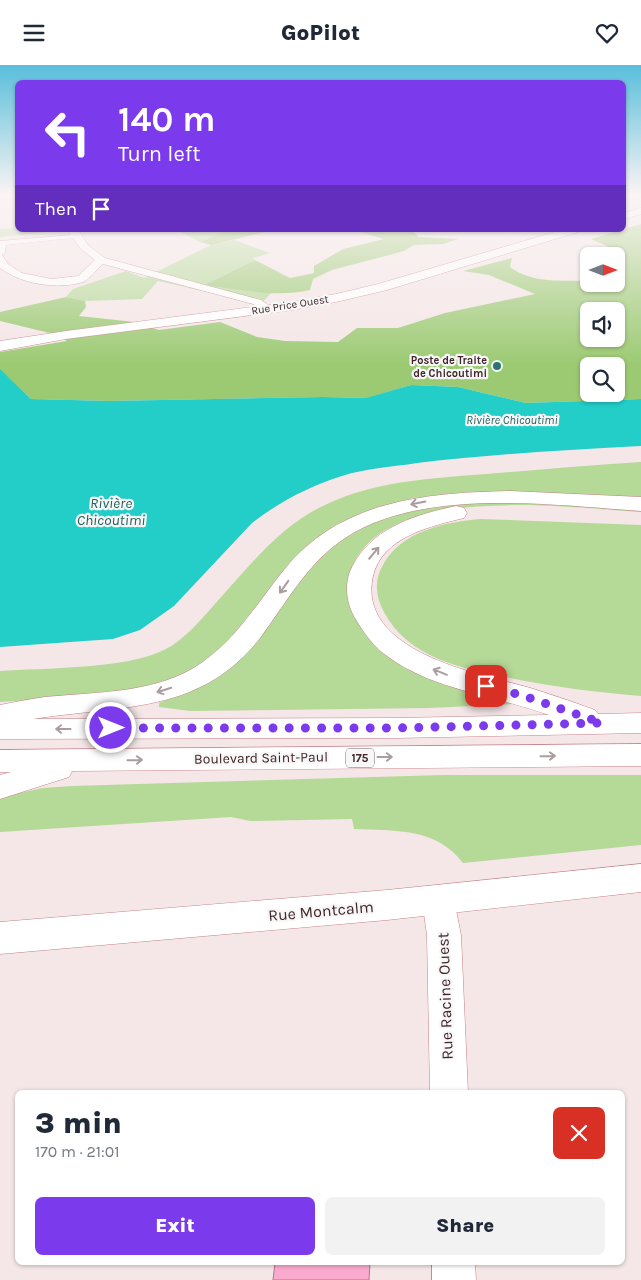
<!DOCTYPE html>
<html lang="en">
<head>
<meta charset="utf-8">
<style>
  :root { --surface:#fff; --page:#f2f2f3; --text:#1f2937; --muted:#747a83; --accent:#7c3aed }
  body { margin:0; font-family:Karla,sans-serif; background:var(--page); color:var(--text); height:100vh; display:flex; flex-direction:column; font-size:19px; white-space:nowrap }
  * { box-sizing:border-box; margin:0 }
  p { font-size:16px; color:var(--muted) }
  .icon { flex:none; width:28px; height:28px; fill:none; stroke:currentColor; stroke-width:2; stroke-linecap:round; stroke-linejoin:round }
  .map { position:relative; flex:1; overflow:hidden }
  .side { position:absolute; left:15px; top:1025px; width:610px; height:175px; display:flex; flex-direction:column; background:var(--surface); border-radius:8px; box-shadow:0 1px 4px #0004 }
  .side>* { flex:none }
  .hud { position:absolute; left:15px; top:15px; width:611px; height:152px; border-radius:8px; box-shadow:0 1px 4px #0004; background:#7c3aed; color:#fff; overflow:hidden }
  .needle { width:32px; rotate:90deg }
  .controls { position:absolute; left:580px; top:182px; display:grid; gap:10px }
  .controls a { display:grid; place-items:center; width:45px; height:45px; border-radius:8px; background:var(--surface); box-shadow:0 1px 4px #0004; font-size:25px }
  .pin { position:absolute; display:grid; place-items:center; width:42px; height:42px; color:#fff; margin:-21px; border-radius:10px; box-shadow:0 2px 8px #0006 }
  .me { position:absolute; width:55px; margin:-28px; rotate:90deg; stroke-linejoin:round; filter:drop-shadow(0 0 4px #0008) }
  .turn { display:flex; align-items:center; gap:18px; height:105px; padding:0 20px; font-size:22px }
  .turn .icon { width:65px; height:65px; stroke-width:2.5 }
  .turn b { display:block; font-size:35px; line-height:42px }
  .then { display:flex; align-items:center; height:48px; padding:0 20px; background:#0003; gap:10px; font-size:19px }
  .round { display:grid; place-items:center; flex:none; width:52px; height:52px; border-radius:8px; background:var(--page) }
  .overview { display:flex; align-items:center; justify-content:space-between; height:85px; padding:0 20px }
  h1 { font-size:30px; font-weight:800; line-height:38px }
  .cta { display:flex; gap:10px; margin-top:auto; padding:10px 20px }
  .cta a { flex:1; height:58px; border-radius:8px; background:var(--accent); color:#fff; font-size:20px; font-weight:800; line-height:58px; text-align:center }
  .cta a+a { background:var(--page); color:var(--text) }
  header { display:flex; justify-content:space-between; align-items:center; height:65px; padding:0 20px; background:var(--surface); font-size:22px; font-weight:800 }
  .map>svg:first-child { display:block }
  .green { fill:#b5d997 }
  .forest { fill:#9bca72; fill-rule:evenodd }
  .water { fill:#23cdc8 }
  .building { fill:#f9aacd; stroke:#ae7790 }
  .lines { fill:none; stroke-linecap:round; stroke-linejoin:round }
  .minor-casing { stroke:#c48189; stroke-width:1 }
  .tertiary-casing { stroke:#c48189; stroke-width:1 }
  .secondary-casing { stroke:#c48189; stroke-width:1 }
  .primary-casing { stroke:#c48189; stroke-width:1 }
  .minor { fill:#fff; fill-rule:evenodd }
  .tertiary { fill:#fff; fill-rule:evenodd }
  .secondary { fill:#fff; fill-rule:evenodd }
  .primary { fill:#fff; fill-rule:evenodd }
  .oneway { stroke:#aa9d9f }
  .route { stroke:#7c3aed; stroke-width:9; stroke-dasharray:0 16.2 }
  .poi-dot { fill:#2a7471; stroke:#f7f7f7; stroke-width:2 }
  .labels { text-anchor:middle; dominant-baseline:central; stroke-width:4.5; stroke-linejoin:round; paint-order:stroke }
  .far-street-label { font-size:11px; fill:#412529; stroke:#f7f7f7 }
  .far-poi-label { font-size:11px; font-weight:bold; fill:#412529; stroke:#f7f7f7; text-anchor:end }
  .far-water-label { font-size:12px; font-style:italic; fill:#23615f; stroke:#f7f7f7 }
  .shield { fill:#f7f7f7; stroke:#786467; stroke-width:1 }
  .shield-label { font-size:12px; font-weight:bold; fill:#412529 }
  .street-label { font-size:14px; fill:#412529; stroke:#f7f7f7 }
  .water-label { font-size:15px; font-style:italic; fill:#23615f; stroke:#f7f7f7 }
  .near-street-label { font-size:16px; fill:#412529; stroke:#f7f7f7 }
</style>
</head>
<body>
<header><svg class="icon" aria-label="menu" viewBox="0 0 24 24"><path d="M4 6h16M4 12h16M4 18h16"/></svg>GoPilot<svg class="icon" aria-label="heart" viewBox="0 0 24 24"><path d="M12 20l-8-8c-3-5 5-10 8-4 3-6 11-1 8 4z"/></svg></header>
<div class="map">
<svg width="641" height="1215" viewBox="0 0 641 1215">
  <rect width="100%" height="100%" fill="#f5e6e7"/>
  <!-- green -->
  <g class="green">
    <path d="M17,163L18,165H67L0,172V164Z"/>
    <path d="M177,165H227L200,177Z"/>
    <path d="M234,175L270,188L253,193L255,195L206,220L272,227L261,239L158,216L142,234L85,236L66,232L73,224L126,206L144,213L211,180Z"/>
    <path d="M641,397V434L477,427L413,433L373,444L334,461L304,484L291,498L269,526L242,565L206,600L156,620L89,631L0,637V606C44,603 126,604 164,585C184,575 199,557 214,540C248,503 279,461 325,440C379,414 440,413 498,408C546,404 593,400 641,397Z"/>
    <path d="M462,437L514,438L641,444V447C568,443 381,416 351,506C349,514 350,524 349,532L441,618L513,639L429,643L190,646L159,642V638L210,617L235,599L257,577L300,513L330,481L380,454L395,449Z"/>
    <path d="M480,454L641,460V631C596,627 553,622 510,613C463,604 408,593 384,547C375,531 374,514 384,498C403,466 445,457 480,454Z"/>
    <path d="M443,710H641V780L463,798C436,762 394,766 354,764L352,754L250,756L231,752L0,767V732L43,723L72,721Z"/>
  </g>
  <!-- forest -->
  <g class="forest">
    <path d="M641,159V334L526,338L458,322L411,320L367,333L323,332L109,336L31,334L8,312L0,308V287L67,276L58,270L0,256V247L66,232L85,236L86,242L79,251L135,257L159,265L220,257L257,272L285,276L338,277L357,263H398L445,248L535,229L489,210L463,206L512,193L510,202C533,219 562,215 589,216V219H616V203L623,188L591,174ZM589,246H616V274H589ZM589,301H616V329H589Z"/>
    <path d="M227,165H274L211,180L200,177Z"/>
    <path d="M353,165H435L414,167L419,172L458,174L443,179L414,180L404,186L332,205L313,214L310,225C277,233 238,224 205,220L255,195L290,213L314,208V201L343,184L384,174Z"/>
  </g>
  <!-- water -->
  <path class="water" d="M0,304L31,334L109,336L323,332L366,333L411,320L458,322L526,338L641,334V381C566,385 492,389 417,398C393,402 366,403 342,411C310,421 279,437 252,458L174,541L140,565L113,574L0,582Z"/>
  <!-- building -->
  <path class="building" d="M275,1198H370L369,1215H273Z"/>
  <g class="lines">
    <defs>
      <path id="minor" d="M68,165H78L88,180L105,193L261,235L274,244L268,247L253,239L103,199C97,204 90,214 83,217C57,225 21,219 0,203V176L71,170ZM73,173L81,184L95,195L78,211L52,214L22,208L8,199L2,190L5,188L6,180Z"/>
      <g id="tertiary">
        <path d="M641,143V149L624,154V148Z"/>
        <path d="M562,165H580L578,167L387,225L336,237L292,245L66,274L0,286V276L66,266L292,237L336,229L378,219Z"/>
        <path d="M438,822L449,826L454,835L461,870L468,1028H430L427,870L422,835L427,826Z"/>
        <path d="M432,1198H475L476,1215H432Z"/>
      </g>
      <path id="secondary" d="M641,799V827L387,855L0,889V857L387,825Z"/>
      <g id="primary">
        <path d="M510,426L641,432V446C553,440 422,422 345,473C308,497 286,538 260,573C200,650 119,640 33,654L396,653L549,650C495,630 430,625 383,588C371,578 363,566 355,553C346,537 344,518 352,502C373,462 415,450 456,441L464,443L467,448L464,453C431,461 382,472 373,511C356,586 478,609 527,622C550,629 573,637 595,645L598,649L641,648V668L396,673L0,674V640C15,637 30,634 45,632C94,627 147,629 192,604C233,580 255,541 284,505C340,435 426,428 510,426Z"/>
        <path d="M641,679V701L72,706L69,712L0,734V710L11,707H0V685Z"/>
      </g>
    </defs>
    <!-- minor casing -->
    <use href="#minor" class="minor-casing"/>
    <!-- tertiary casing -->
    <use href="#tertiary" class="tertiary-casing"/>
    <!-- secondary casing -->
    <use href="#secondary" class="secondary-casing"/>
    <!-- primary casing -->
    <use href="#primary" class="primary-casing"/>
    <!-- minor -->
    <use href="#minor" class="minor"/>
    <!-- tertiary -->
    <use href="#tertiary" class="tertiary"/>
    <!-- secondary -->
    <use href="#secondary" class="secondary"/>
    <!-- primary -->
    <use href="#primary" class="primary"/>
  </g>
  <!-- one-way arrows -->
  <defs><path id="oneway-shaft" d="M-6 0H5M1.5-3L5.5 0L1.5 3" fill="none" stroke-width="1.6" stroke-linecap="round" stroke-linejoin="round" transform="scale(1.25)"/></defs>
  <g class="oneway">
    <use href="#oneway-shaft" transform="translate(418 438) rotate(169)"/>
    <use href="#oneway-shaft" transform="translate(374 488) rotate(-50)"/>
    <use href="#oneway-shaft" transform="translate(284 522) rotate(125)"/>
    <use href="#oneway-shaft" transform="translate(440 607) rotate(-158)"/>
    <use href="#oneway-shaft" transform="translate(164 625) rotate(162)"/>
    <use href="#oneway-shaft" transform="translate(63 664) rotate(180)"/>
    <use href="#oneway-shaft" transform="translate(548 691) rotate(-1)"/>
    <use href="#oneway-shaft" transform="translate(385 692)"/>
    <use href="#oneway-shaft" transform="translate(135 695) rotate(-1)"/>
  </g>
  <!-- sky -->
  <linearGradient id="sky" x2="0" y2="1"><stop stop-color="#59bedb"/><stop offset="0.43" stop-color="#faf4f4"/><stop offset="1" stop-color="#faf4f4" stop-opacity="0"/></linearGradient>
  <rect width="641" height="300" fill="url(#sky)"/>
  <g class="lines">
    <!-- route -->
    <path class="route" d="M111,663H396L602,658L521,630L486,621"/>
  </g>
  <!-- markers -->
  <circle class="poi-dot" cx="497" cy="301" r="5"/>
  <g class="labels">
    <!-- far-street labels -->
    <g class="far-street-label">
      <text transform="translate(290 240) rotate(-9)">Rue Price Ouest</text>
    </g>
    <!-- far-poi labels -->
    <g class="far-poi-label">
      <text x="487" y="295">Poste de Traite<tspan x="487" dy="13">de Chicoutimi</tspan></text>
    </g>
    <!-- far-water labels -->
    <g class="far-water-label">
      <text x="512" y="355">Rivière Chicoutimi</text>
    </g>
    <!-- shield labels -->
    <rect class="shield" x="346" y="683.5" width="28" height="19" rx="4"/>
    <g class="shield-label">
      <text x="360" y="693">175</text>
    </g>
    <!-- street labels -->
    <g class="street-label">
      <text transform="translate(261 693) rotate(-1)">Boulevard Saint-Paul</text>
    </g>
    <!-- water labels -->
    <g class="water-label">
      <text x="111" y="438">Rivière<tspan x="111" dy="17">Chicoutimi</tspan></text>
    </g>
    <!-- near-street labels -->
    <g class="near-street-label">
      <text transform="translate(321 846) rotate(-5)">Rue Montcalm</text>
      <text transform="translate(445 931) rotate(-92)">Rue Racine Ouest</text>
    </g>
  </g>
</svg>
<div class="controls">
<a><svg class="needle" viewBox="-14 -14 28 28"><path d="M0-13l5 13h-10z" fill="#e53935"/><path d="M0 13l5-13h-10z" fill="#747a83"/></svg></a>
<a><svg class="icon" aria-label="sound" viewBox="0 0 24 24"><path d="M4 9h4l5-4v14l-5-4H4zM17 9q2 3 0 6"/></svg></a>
<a><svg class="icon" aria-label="search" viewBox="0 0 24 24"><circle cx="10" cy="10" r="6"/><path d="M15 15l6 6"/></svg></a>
</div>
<div class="pin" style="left:486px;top:621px;background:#d93025"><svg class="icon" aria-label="arrive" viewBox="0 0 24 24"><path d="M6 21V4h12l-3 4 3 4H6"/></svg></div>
<svg class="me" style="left:111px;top:663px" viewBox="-20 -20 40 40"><circle r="17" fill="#7c3aed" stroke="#fff" stroke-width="3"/><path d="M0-11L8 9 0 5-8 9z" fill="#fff"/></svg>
<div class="hud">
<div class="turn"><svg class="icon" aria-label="left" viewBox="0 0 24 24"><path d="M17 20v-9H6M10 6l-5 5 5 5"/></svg><div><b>140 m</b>Turn left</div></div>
<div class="then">Then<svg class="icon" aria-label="arrive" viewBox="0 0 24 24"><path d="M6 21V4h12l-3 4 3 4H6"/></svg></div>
</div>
<section class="side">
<div class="overview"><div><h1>3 min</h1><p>170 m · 21:01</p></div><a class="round" style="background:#d93025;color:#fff"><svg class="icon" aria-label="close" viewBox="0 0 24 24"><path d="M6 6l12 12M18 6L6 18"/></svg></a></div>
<div class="cta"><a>Exit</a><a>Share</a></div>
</section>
</div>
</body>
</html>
